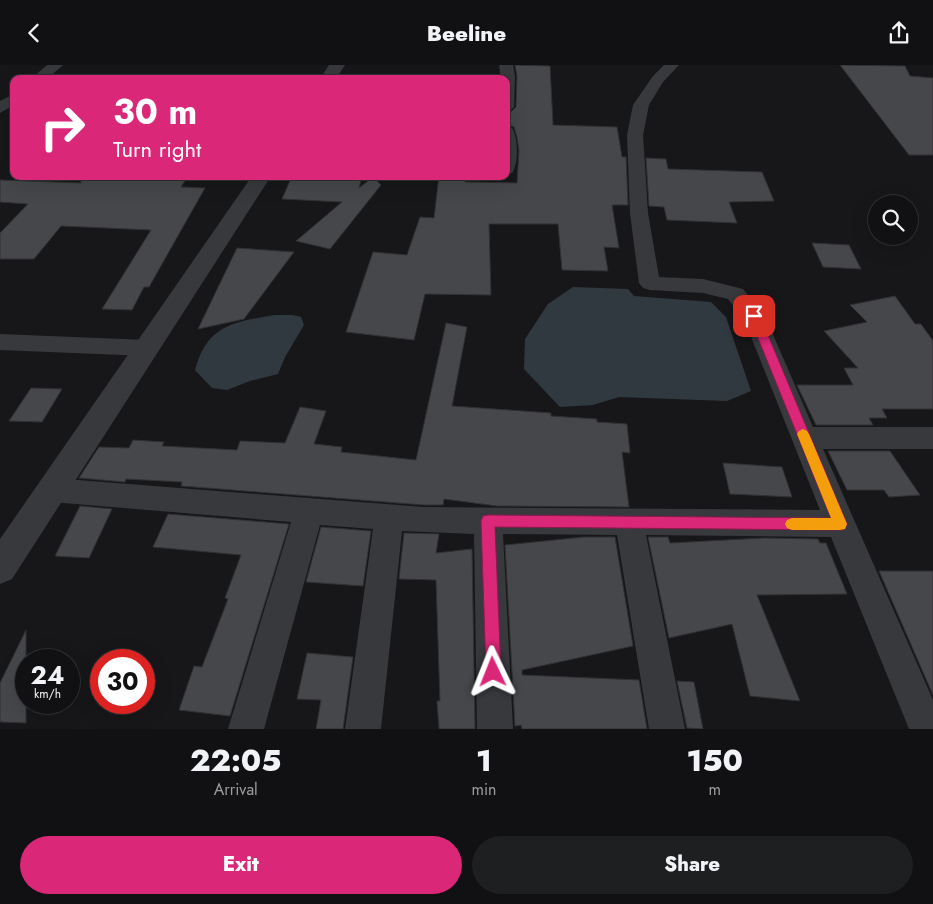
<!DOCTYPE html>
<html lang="en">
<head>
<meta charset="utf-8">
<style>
  :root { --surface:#111113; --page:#1e1f21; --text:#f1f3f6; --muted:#9c9da0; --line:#303133; --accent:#db2777 }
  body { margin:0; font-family:Jost,sans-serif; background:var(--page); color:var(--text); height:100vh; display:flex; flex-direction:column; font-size:19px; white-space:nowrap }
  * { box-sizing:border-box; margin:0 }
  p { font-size:16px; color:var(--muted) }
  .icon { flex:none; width:28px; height:28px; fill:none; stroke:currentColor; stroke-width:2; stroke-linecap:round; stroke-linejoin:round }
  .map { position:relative; height:664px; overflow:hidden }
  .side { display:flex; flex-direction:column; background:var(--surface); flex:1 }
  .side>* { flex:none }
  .hud { position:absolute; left:10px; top:10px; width:500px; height:105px; border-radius:10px; box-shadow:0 5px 20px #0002,0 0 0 1px var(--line); background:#db2777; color:#fff; overflow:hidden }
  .tools { position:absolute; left:868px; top:130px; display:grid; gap:10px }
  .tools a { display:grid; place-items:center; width:50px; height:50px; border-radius:50%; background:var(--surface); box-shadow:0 5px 20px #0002,0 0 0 1px var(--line); font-size:25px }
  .speed { position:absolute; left:15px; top:584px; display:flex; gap:10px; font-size:25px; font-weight:700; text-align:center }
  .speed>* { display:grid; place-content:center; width:65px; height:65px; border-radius:50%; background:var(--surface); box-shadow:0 5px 20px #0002,0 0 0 1px var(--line); line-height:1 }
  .speed small { font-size:12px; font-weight:400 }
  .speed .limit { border:8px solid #d22; background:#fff; color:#111 }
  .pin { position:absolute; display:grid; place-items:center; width:42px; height:42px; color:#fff; margin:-21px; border-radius:10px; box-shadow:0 2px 8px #0006 }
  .me { position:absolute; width:55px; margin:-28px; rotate:358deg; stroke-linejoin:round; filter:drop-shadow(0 0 4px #0008) }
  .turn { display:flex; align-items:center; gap:18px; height:105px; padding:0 20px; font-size:22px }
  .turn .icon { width:65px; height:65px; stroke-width:2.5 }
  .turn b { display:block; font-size:35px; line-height:42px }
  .eta { display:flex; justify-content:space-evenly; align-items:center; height:85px; text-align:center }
  .eta b { font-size:30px; font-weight:800; line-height:35px }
  .cta { display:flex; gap:10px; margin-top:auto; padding:10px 20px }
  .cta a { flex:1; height:58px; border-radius:30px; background:var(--accent); color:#fff; font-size:20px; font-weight:800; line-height:58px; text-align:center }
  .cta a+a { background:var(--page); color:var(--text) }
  header { display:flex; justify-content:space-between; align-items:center; height:65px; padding:0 20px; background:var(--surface); font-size:22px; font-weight:800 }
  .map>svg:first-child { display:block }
  .water { fill:#313940 }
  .building { fill:#46474b; stroke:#313134 }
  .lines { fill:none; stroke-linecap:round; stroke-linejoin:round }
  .minor { fill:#38393d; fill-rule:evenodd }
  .tertiary { fill:#38393d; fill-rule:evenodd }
  .route { fill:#db2777; stroke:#8e194d }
  .slow { fill:#f59e0b }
</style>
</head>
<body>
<header><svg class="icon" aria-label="back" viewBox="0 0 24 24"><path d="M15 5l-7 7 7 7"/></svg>Beeline<svg class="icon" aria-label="share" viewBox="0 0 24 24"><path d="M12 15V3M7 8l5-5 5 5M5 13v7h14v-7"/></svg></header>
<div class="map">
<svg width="933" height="664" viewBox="0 0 933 664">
  <rect width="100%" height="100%" fill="#171719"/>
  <!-- water -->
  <g class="water">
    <path d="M573,222L628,224L634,231L711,237L726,252L751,326L727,336L619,332L593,340L560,342L524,304L525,274L548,239Z"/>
    <path d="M275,250H293L301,252L304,260L285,292L278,309L250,316L227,325L212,323L195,305C207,260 233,257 275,250Z"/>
  </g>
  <!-- building -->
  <g class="building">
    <path d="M515,0L550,1L553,60L617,62L622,92H626L628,140H612L619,183L604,182L608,206L562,205L558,159H489L491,230L425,229L414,275L346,267L373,187L407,190L420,152L434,153L439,111H465V117L517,118L519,85L517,72L514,62L506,59V48L512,46L516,42L517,11Z"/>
    <path d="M840,0L905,1L910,11L933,13V90H909Z"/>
    <path d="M646,93L666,94L668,104L762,107L774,136L729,137L737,158L667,155L664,142L649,141Z"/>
    <path d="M81,111H188L181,122L205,123L149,222H144L132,245L102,244L151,165L61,161L34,194H0V168L28,139L0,137V115L81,118Z"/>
    <path d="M292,111H362L359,123L373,112L381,120L330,184L296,176L342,137L282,134Z"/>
    <path d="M812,178L849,180L861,204L823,202Z"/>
    <path d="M237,183L294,187L244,254L198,264Z"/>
    <path d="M895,231L915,259H921L933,276V344H882L887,353H869L873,360H816L797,320H853L844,303H858L824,266L867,257L850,240Z"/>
    <path d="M446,258L467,262L452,341L551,348V351L597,354V357L627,359L630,388L622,387L629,442L497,441L444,434L443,440H424L181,421L182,417L126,414L125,417L79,413L99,382L129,383L133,375L164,377L162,381L237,385L240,376L285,378L300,342L326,346L314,379L342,382L341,387L416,395Z"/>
    <path d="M31,323L62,324L42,357L9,356Z"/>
    <path d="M828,386H890L920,430L889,432L884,425H847Z"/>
    <path d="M723,398L782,402L792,432L730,429Z"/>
    <path d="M80,441L112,444L89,493L55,491Z"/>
    <path d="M168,449L289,459L230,651L179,645L194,601L202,602L228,534L225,533L241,490L153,482Z"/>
    <path d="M321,462L371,466L363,521L306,517Z"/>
    <path d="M404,468L439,469L436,488L472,484L475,664H439L437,636H440L436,515L399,514Z"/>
    <path d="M584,472H615L633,581L522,605V610L639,615L647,664H522L521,660L515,661L505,480Z"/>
    <path d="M648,472H668L670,478L764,473L818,474L820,478H826L847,529L757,530L800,636L750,631L732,559L669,573Z"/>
    <path d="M879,506H933V630Z"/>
    <path d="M26,565V658L0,657V618Z"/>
    <path d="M307,588L353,592L343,664H316L321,635L297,634Z"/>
    <path d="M677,616L694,617L703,664L687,663Z"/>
  </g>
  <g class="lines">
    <!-- minor -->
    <g class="minor">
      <path d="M47,0H63L47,14H31Z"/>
      <path d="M499,0H513L515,11L514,42L511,45L506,46V14H501Z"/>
      <path d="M664,0H679L663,17L649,40L643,70L648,148L659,212L703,214L743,224L765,251L813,362H933V384H823L933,635V664H909L831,472L646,470L685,664H649L617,470L503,469L513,664H477L474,469L402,466L381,664H345L373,464L320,460L264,664H228L291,457L52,437L42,434L38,425L42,416L52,413L424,442L820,445L744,254L728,234L703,228L650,225L643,223L639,218L630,148L627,70L633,40L653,11Z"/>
      <path d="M14,29V40L0,48V36Z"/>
      <path d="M506,61L512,63C518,72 519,98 512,108L506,109Z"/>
      <path d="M0,269L147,275L155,277L159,283L155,289L147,291L0,285Z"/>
    </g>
    <!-- tertiary -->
    <g class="tertiary">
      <path d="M329,0H345L336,14H320Z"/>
      <path d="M252,111H271L12,514L0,519V474Z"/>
    </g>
  </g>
  <!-- route -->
  <path class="route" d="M754,248L760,251L847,459L845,464L840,465L495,462L501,607L499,613L493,615L488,613L486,607L481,456L483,451L488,450L831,453L749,251Z"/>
  <!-- slow -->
  <path class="slow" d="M803,364L807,366L809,369L847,459L845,464L840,465H792L787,463L785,459L787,455L792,453H831L797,369L799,366Z"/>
</svg>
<div class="tools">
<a><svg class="icon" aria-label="search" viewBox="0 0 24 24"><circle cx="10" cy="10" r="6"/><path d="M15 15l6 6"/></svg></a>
</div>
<div class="speed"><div>24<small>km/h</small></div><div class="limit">30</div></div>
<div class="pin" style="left:754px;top:251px;background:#d93025"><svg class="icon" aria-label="arrive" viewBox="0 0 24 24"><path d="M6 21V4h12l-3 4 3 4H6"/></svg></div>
<svg class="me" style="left:493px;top:607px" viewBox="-20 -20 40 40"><path d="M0-17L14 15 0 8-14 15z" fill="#db2777" stroke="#fff" stroke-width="4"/></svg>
<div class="hud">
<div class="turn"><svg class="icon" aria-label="right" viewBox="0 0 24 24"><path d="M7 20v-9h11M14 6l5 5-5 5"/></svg><div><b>30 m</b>Turn right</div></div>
</div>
</div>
<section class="side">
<div class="eta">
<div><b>22:05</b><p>Arrival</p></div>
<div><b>1</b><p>min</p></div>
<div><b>150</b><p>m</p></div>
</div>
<div class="cta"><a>Exit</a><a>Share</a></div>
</section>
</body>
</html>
